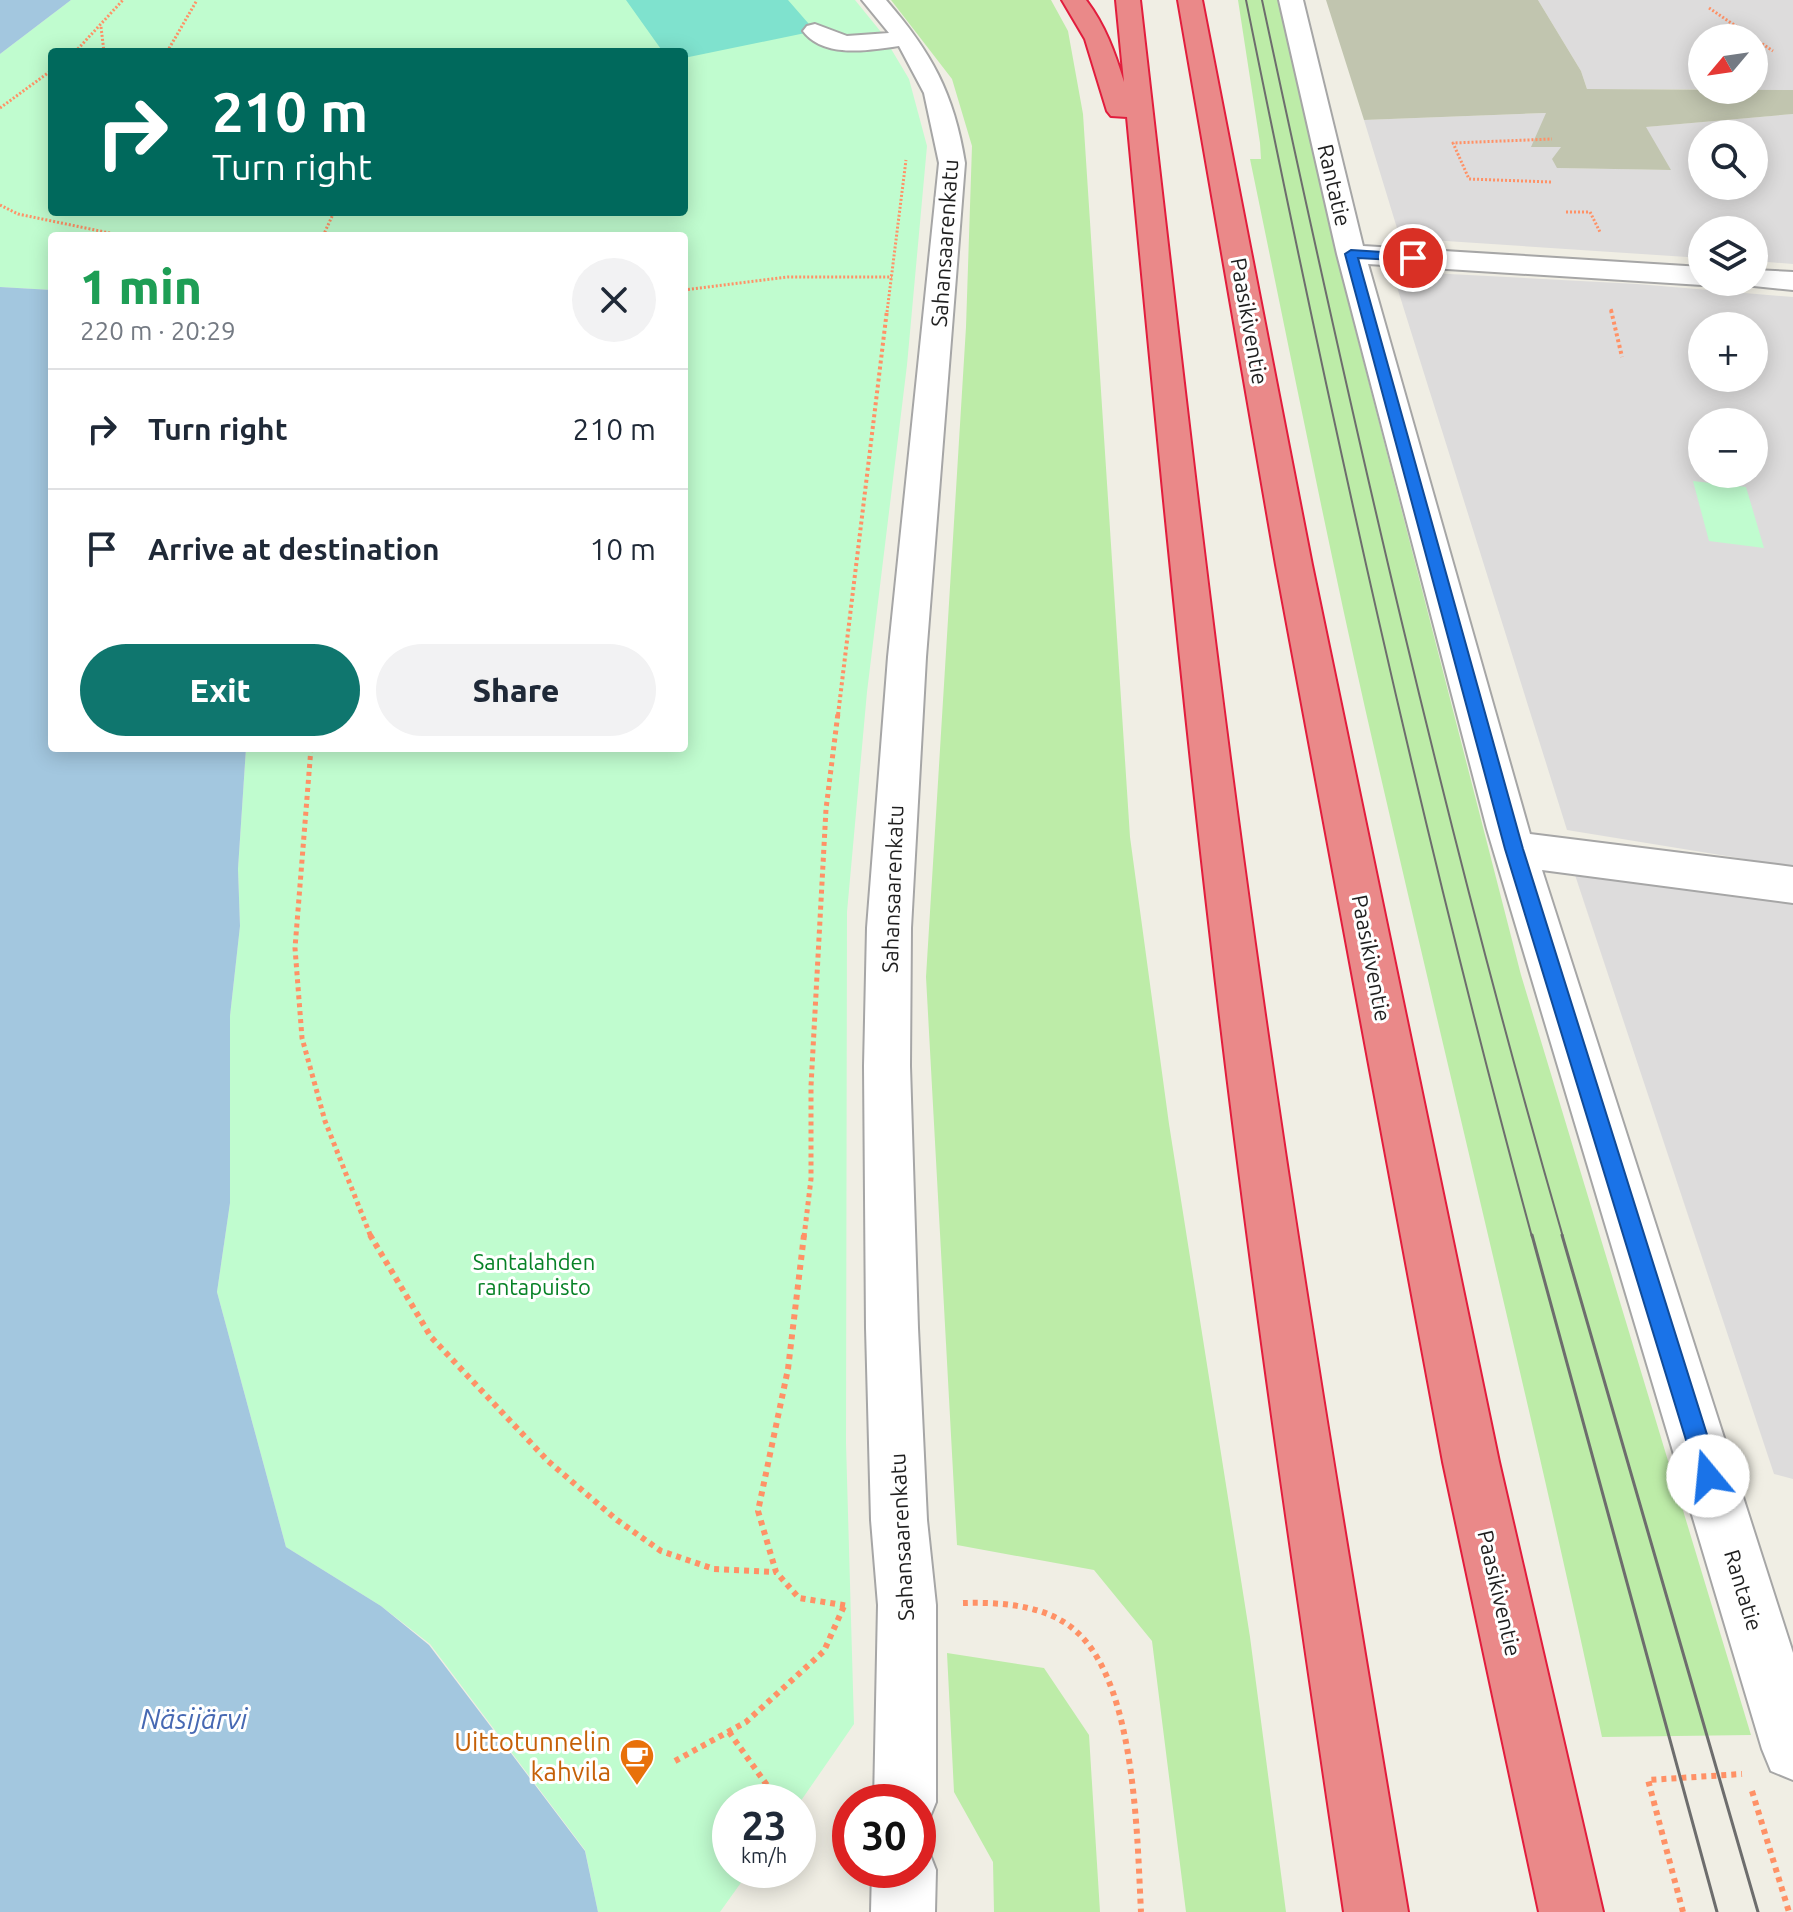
<!DOCTYPE html>
<html lang="en">
<head>
<meta charset="utf-8">
<style>
  :root { --surface:#fff; --page:#f2f2f3; --text:#1f2937; --muted:#747a83; --line:#e0e1e3; --accent:#0f766e }
  body { margin:0; font-family:Ubuntu,sans-serif; background:var(--page); color:var(--text); height:100vh; display:flex; flex-direction:column; font-size:30px; white-space:nowrap }
  * { box-sizing:border-box; margin:0 }
  p { font-size:26px; color:var(--muted) }
  .icon { flex:none; width:44px; height:44px; fill:none; stroke:currentColor; stroke-width:2; stroke-linecap:round; stroke-linejoin:round }
  .map { position:relative; flex:1; overflow:hidden }
  .side { position:absolute; left:48px; top:232px; width:640px; height:520px; display:flex; flex-direction:column; background:var(--surface); border-radius:8px; box-shadow:0 4px 20px #0003 }
  .side>* { flex:none }
  .banner { position:absolute; left:48px; top:48px; width:640px; height:168px; border-radius:8px; box-shadow:0 4px 20px #0003; background:#00695c; color:#fff; overflow:hidden }
  .needle { width:52px; rotate:241deg }
  .controls { position:absolute; left:1688px; top:24px; display:grid; gap:16px }
  .controls a { display:grid; place-items:center; width:80px; height:80px; border-radius:50%; background:var(--surface); box-shadow:0 4px 20px #0003; font-size:40px }
  .speed { position:absolute; left:712px; top:1784px; display:flex; gap:16px; font-size:40px; font-weight:700; text-align:center }
  .speed>* { display:grid; place-content:center; width:104px; height:104px; border-radius:50%; background:var(--surface); box-shadow:0 4px 20px #0003; line-height:1 }
  .speed small { font-size:20px; font-weight:400 }
  .speed .limit { border:12px solid #d22; background:#fff; color:#111 }
  .pin { position:absolute; display:grid; place-items:center; width:68px; height:68px; color:#fff; margin:-34px; border:4px solid #fff; border-radius:50%; box-shadow:0 2px 8px #0007 }
  .me { position:absolute; width:88px; margin:-44px; rotate:343deg; stroke-linejoin:round; filter:drop-shadow(0 0 6px #0008) }
  .turn { display:flex; align-items:center; gap:28px; height:168px; padding:0 32px; font-size:36px }
  .turn .icon { width:104px; height:104px; stroke-width:2.5 }
  .turn b { display:block; font-size:56px; line-height:68px }
  .round { display:grid; place-items:center; flex:none; width:84px; height:84px; border-radius:42px; background:var(--page) }
  .headline { display:flex; align-items:center; justify-content:space-between; height:136px; padding:0 32px }
  h1 { font-size:48px; font-weight:800; line-height:60px; color:#1e9e55 }
  .button { display:flex; gap:16px; margin-top:auto; padding:16px 32px }
  .button a { flex:1; height:92px; border-radius:48px; background:var(--accent); color:#fff; font-size:32px; font-weight:800; line-height:92px; text-align:center }
  .button a+a { background:var(--page); color:var(--text) }
  ul { padding:0; list-style:none }
  li { display:flex; align-items:center; gap:24px; height:120px; padding:0 32px; border-top:2px solid var(--line) }
  li div { flex:1 }
  li b { display:block; font-size:30px }
  li em { font-style:normal }
  .map>svg:first-child { display:block }
  .residential { fill:#dddcdc; fill-rule:evenodd }
  .construction { fill:#c1c5af }
  .grass { fill:#bdeca8 }
  .park { fill:#c0fccf; fill-rule:evenodd }
  .pitch { fill:#7fe2ce }
  .water { fill:#a3c7df }
  .lines { fill:none; stroke-linecap:round; stroke-linejoin:round }
  .minor-casing { stroke:#a6a6a6; stroke-width:4 }
  .highway-casing { stroke:#e21d3d; stroke-width:4 }
  .path-far3 { stroke:#ff9166; stroke-width:3; stroke-dasharray:2 2; stroke-linecap:butt }
  .path-far2 { stroke:#ff9166; stroke-width:4; stroke-dasharray:3 3; stroke-linecap:butt }
  .path-far1 { stroke:#ff9166; stroke-width:5; stroke-dasharray:4 4; stroke-linecap:butt }
  .path { stroke:#ff9166; stroke-width:6; stroke-dasharray:5 5; stroke-linecap:butt }
  .minor { fill:#fff; fill-rule:evenodd }
  .highway { fill:#ea8989; fill-rule:evenodd }
  .tram-far1 { stroke:#6d6d6d; stroke-width:2 }
  .tram { stroke:#6d6d6d; stroke-width:3 }
  .route { fill:#1a73e8; stroke:#114b97; stroke-width:2 }
  .labels { text-anchor:middle; dominant-baseline:central; stroke-width:6; stroke-linejoin:round; paint-order:stroke }
  .street-label { font-size:22px; fill:#1f1f1f; stroke:#fff }
  .park-label { font-size:22px; fill:#078227; stroke:#fff }
  .near-food-label { font-size:26px; fill:#c56008; stroke:#fff; text-anchor:end }
  .near-water-label { font-size:28px; font-style:italic; fill:#4769b3; stroke:#fff }
</style>
</head>
<body>
<div class="map">
<svg width="1793" height="1912" viewBox="0 0 1793 1912">
  <rect width="100%" height="100%" fill="#f0eee4"/>
  <!-- residential -->
  <g class="residential">
    <path d="M1538,0H1793V90H1754V38H1702V89H1587L1581,71Z"/>
    <path d="M1547,113L1532,147H1561L1557,168L1670,170L1645,127L1793,114V264L1754,261V230H1702V258L1400,238L1364,120ZM1702,134H1754V186H1702Z"/>
    <path d="M1392,271L1637,284L1793,297V867L1567,830ZM1702,326H1754V378H1702ZM1702,422H1754V474H1702Z"/>
    <path d="M1575,875L1793,899V1479L1774,1474Z"/>
  </g>
  <!-- construction -->
  <path class="construction" d="M1326,0H1538L1581,71L1587,89L1793,90V114L1646,127L1671,170L1557,168L1552,159L1561,147H1531L1546,113L1364,120Z"/>
  <!-- grass -->
  <g class="grass">
    <path d="M891,0H1051L1068,31L1083,114L1130,837L1169,1124L1250,1637L1286,1912H1186L1152,1641L1094,1570L957,1545L926,977L966,327L972,146L952,79Z"/>
    <path d="M1238,0H1279L1334,247L1521,975L1751,1735L1602,1737C1528,1393 1443,1051 1365,708C1324,526 1288,342 1250,159H1261L1260,143Z"/>
    <path d="M947,1653L1044,1668L1089,1735L1100,1912H994L993,1862L954,1792Z"/>
  </g>
  <!-- park -->
  <g class="park">
    <path d="M71,0H855L881,32L909,79L927,146L907,365L867,692L847,912L846,1443L854,1724L798,1805V1802H730V1870H750L720,1912H598L585,1850L430,1644L381,1606L286,1547L217,1292L230,1203V1016L240,926L238,869L246,748H684V236H52V290L0,287V54ZM52,52H684V212H52Z"/>
    <path d="M1693,481L1746,487L1764,548L1709,541Z"/>
  </g>
  <!-- pitch -->
  <path class="pitch" d="M626,0H788L815,31L684,58V52H663Z"/>
  <!-- water -->
  <g class="water">
    <path d="M0,0H71L0,54Z"/>
    <path d="M0,287L52,290V748H246L238,869L240,926L230,1016V1203L217,1292L286,1547L381,1606L429,1645L585,1851L598,1912H0Z"/>
  </g>
  <g class="lines">
    <defs>
      <g id="minor">
        <path d="M862,0H886C931,52 954,93 965,163L926,657L911,928L910,1066L918,1328L927,1520L936,1605V1802L927,1824L918,1828V1802H874L878,1605L871,1520L866,1328L864,1066L867,928L888,657L939,163L924,93L899,46C870,50 824,59 803,31L807,26L815,24L847,36L889,33Z"/>
        <path d="M1279,0H1303L1363,246L1702,267V282H1712L1702,285L1368,264L1530,834L1793,867V903L1542,870L1793,1653V1780L1771,1771L1762,1749L1487,829L1337,254Z"/>
        <path d="M1754,270L1793,272V290L1744,285L1741,282H1754Z"/>
        <path d="M918,1844L927,1847L936,1870L935,1912H871L872,1870H918Z"/>
      </g>
      <g id="highway">
        <path d="M1062,0H1086C1105,25 1115,53 1124,82L1116,0H1140C1176,315 1211,630 1255,944C1300,1268 1354,1590 1408,1912H1344C1296,1588 1248,1265 1211,940C1179,666 1153,391 1127,117L1111,116L1107,111L1085,39Z"/>
        <path d="M1178,0H1202L1312,565L1499,1462L1603,1912H1539L1443,1462L1276,565Z"/>
      </g>
    </defs>
    <!-- minor casing -->
    <use href="#minor" class="minor-casing"/>
    <!-- highway casing -->
    <use href="#highway" class="highway-casing"/>
    <!-- path-far3 -->
    <g class="path-far3">
      <path d="M1709,8L1773,51"/>
      <path d="M101,27L104,52"/>
      <path d="M75,52L123,0"/>
      <path d="M167,52L197,0"/>
      <path d="M0,108L52,70"/>
      <path d="M1551,182L1469,179L1453,143L1552,139"/>
      <path d="M0,205L18,214L124,236"/>
      <path d="M1566,212H1590L1600,232"/>
      <path d="M323,236L334,212"/>
      <path d="M684,290L788,277H892"/>
      <path d="M1611,309L1612,312"/>
      <path d="M887,312L906,160"/>
    </g>
    <!-- path-far2 -->
    <g class="path-far2">
      <path d="M1611,310L1622,357"/>
      <path d="M838,715L887,310"/>
    </g>
    <!-- path-far1 -->
    <g class="path-far1">
      <path d="M311,748L295,948L302,1038L325,1121L371,1237"/>
      <path d="M804,1237L811,1179V1086L826,809L838,713"/>
    </g>
    <!-- path -->
    <g class="path">
      <path d="M370,1235L431,1337L548,1461L617,1520L661,1551L714,1569L776,1572"/>
      <path d="M804,1235L788,1369L758,1511L776,1572L799,1598L849,1606"/>
      <path d="M963,1603C1002,1602 1050,1605 1079,1634C1136,1689 1137,1837 1141,1912"/>
      <path d="M729,1732L779,1802"/>
      <path d="M675,1761L746,1722L824,1651L844,1606"/>
      <path d="M1752,1791L1789,1912"/>
      <path d="M1683,1912L1648,1780L1742,1774"/>
    </g>
    <!-- minor -->
    <use href="#minor" class="minor"/>
    <!-- highway -->
    <use href="#highway" class="highway"/>
    <!-- tram-far1 -->
    <g class="tram-far1">
      <path d="M1246,0C1330,415 1421,829 1532,1237"/>
      <path d="M1262,0C1351,415 1445,830 1563,1237"/>
    </g>
    <!-- tram -->
    <g class="tram">
      <path d="M1532,1235L1717,1912"/>
      <path d="M1562,1235L1758,1912"/>
    </g>
  </g>
  <!-- route -->
  <path class="route" d="M1351,250L1413,254L1419,258L1413,261L1358,258L1523,849L1720,1476L1716,1484L1708,1488L1700,1484L1697,1476L1505,849L1345,254Z"/>
  <!-- icons -->
  <defs>
    <symbol id="cafe-pin" viewBox="-11 -11 22 30"><path d="M0 17L-7.5 6A9.5 9.5 0 1 1 7.5 6Z" fill="#e8710a" stroke="#fff"/><path d="M-5.5-4.5H6V0H3Q3 3.5 0 3.5H-2.5Q-5.5 3.5-5.5 0ZM3-3.2v2h1.7v-2ZM-6 4.5H4V6H-6Z" fill="#fff"/></symbol>
  </defs>
  <g fill-rule="evenodd">
    <use href="#cafe-pin" x="617" y="1736" width="40" height="54"/>
  </g>
  <g class="labels">
    <!-- street labels -->
    <g class="street-label">
      <text transform="translate(1335 185) rotate(77)">Rantatie</text>
      <text transform="translate(944 243) rotate(-86)">Sahansaarenkatu</text>
      <text transform="translate(1250 321) rotate(80)">Paasikiventie</text>
      <text transform="translate(892 889) rotate(-88)">Sahansaarenkatu</text>
      <text transform="translate(1372 958) rotate(79)">Paasikiventie</text>
      <text transform="translate(901 1537) rotate(-93)">Sahansaarenkatu</text>
      <text transform="translate(1744 1590) rotate(73)">Rantatie</text>
      <text transform="translate(1500 1593) rotate(77)">Paasikiventie</text>
    </g>
    <!-- park labels -->
    <g class="park-label">
      <text x="534" y="1261">Santalahden<tspan x="534" dy="25">rantapuisto</tspan></text>
    </g>
    <!-- near-food labels -->
    <g class="near-food-label">
      <text x="611" y="1741">Uittotunnelin<tspan x="611" dy="30">kahvila</tspan></text>
    </g>
    <!-- near-water labels -->
    <g class="near-water-label">
      <text x="194" y="1718">Näsijärvi</text>
    </g>
  </g>
</svg>
<div class="controls">
<a><svg class="needle" viewBox="-14 -14 28 28"><path d="M0-13l5 13h-10z" fill="#e53935"/><path d="M0 13l5-13h-10z" fill="#747a83"/></svg></a>
<a><svg class="icon" aria-label="search" viewBox="0 0 24 24"><circle cx="10" cy="10" r="6"/><path d="M15 15l6 6"/></svg></a>
<a><svg class="icon" aria-label="layers" viewBox="0 0 24 24"><path d="M12 4l9 5-9 5-9-5zM3 14l9 5 9-5"/></svg></a>
<a>+</a>
<a>−</a>
</div>
<div class="speed"><div>23<small>km/h</small></div><div class="limit">30</div></div>
<div class="pin" style="left:1413px;top:258px;background:#d93025"><svg class="icon" aria-label="arrive" viewBox="0 0 24 24"><path d="M6 21V4h12l-3 4 3 4H6"/></svg></div>
<svg class="me" style="left:1708px;top:1476px" viewBox="-20 -20 40 40"><circle r="19" fill="#fff"/><path d="M0-13L10 11 0 6-10 11z" fill="#1a73e8"/></svg>
<div class="banner">
<div class="turn"><svg class="icon" aria-label="right" viewBox="0 0 24 24"><path d="M7 20v-9h11M14 6l5 5-5 5"/></svg><div><b>210 m</b>Turn right</div></div>
</div>
<section class="side">
<div class="headline"><div><h1>1 min</h1><p>220 m · 20:29</p></div><a class="round"><svg class="icon" aria-label="close" viewBox="0 0 24 24"><path d="M6 6l12 12M18 6L6 18"/></svg></a></div>
<ul>
<li><svg class="icon" aria-label="right" viewBox="0 0 24 24"><path d="M7 20v-9h11M14 6l5 5-5 5"/></svg><div><b>Turn right</b></div><em>210 m</em></li>
<li><svg class="icon" aria-label="arrive" viewBox="0 0 24 24"><path d="M6 21V4h12l-3 4 3 4H6"/></svg><div><b>Arrive at destination</b></div><em>10 m</em></li>
</ul>
<div class="button"><a>Exit</a><a>Share</a></div>
</section>
</div>
</body>
</html>
